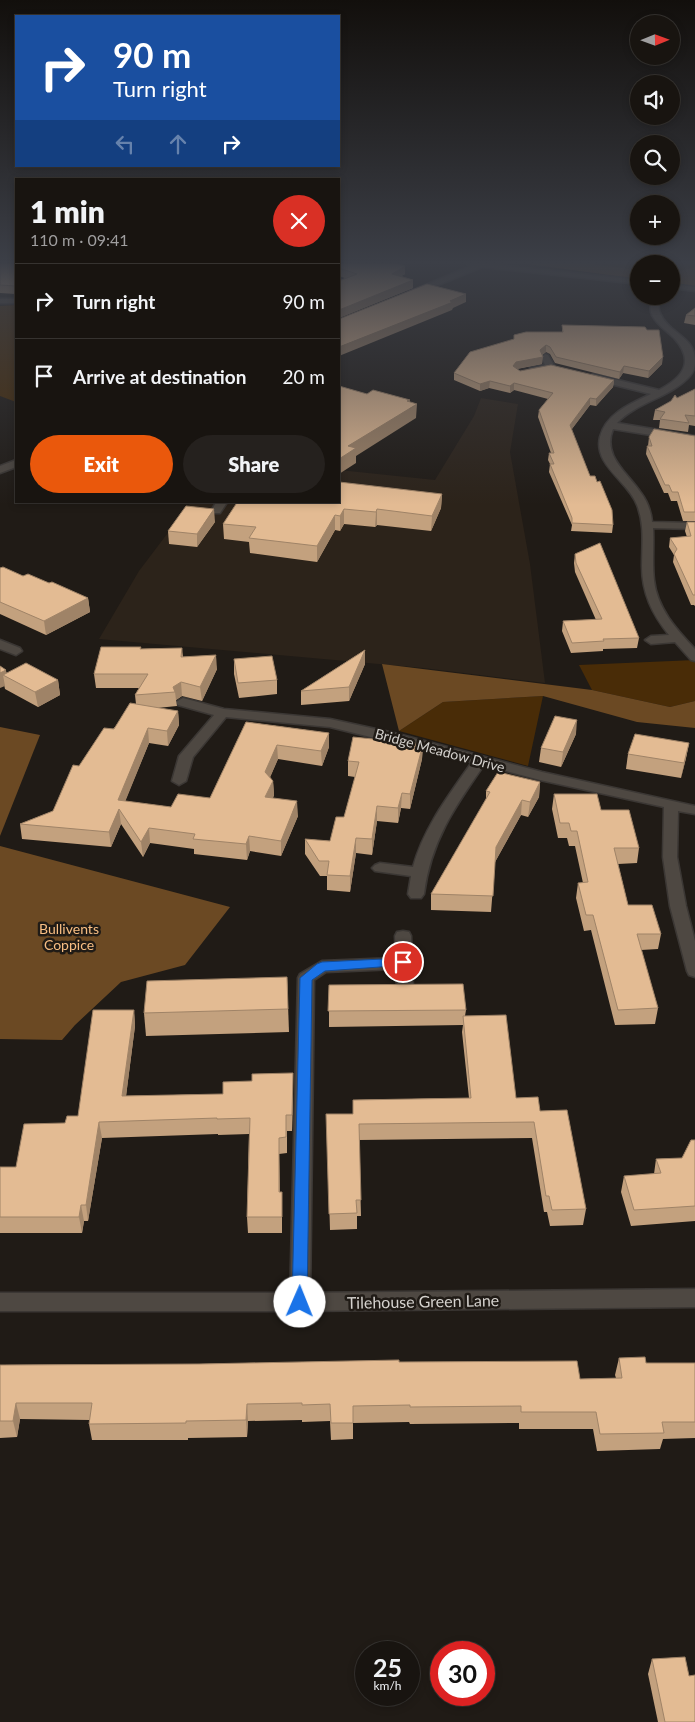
<!DOCTYPE html>
<html lang="en">
<head>
<meta charset="utf-8">
<style>
  :root { --surface:#181410; --page:#25211e; --text:#f1f3f6; --muted:#9f9e9f; --line:#363330; --accent:#ea580c }
  body { margin:0; font-family:Lato,sans-serif; background:var(--page); color:var(--text); height:100vh; display:flex; flex-direction:column; font-size:19px; white-space:nowrap }
  * { box-sizing:border-box; margin:0 }
  p { font-size:16px; color:var(--muted) }
  .icon { flex:none; width:28px; height:28px; fill:none; stroke:currentColor; stroke-width:2; stroke-linecap:round; stroke-linejoin:round }
  .map { position:relative; flex:1; overflow:hidden }
  .drawer { position:absolute; left:15px; top:178px; width:325px; height:325px; display:flex; flex-direction:column; background:var(--surface); border-radius:0px; box-shadow:0 2px 8px #0003,0 0 0 1px var(--line) }
  .drawer>* { flex:none }
  .banner { position:absolute; left:15px; top:15px; width:325px; height:152px; border-radius:0px; box-shadow:0 2px 8px #0003,0 0 0 1px var(--line); background:#1a4fa0; color:#fff; overflow:hidden }
  .needle { width:32px; rotate:89deg }
  .fabs { position:absolute; left:630px; top:15px; display:grid; gap:10px }
  .fabs a { display:grid; place-items:center; width:50px; height:50px; border-radius:50%; background:var(--surface); box-shadow:0 2px 8px #0003,0 0 0 1px var(--line); font-size:25px }
  .speed { position:absolute; left:355px; top:1641px; display:flex; gap:10px; font-size:25px; font-weight:700; text-align:center }
  .speed>* { display:grid; place-content:center; width:65px; height:65px; border-radius:50%; background:var(--surface); box-shadow:0 2px 8px #0003,0 0 0 1px var(--line); line-height:1 }
  .speed small { font-size:12px; font-weight:400 }
  .speed .limit { border:8px solid #d22; background:#fff; color:#111 }
  .pin { position:absolute; display:grid; place-items:center; width:42px; height:42px; color:#fff; margin:-21px; border:2px solid #fff; border-radius:50%; box-shadow:0 1px 5px #0007 }
  .me { position:absolute; width:55px; margin:-28px; rotate:1deg; stroke-linejoin:round; filter:drop-shadow(0 0 4px #0008) }
  .turn { display:flex; align-items:center; gap:18px; height:105px; padding:0 15px; font-size:22px }
  .turn .icon { width:65px; height:65px; stroke-width:2.5 }
  .turn b { display:block; font-size:35px; line-height:42px }
  .lanes { display:flex; align-items:center; height:48px; padding:0 15px; background:#0003; justify-content:center; gap:25px; direction:ltr }
  .lanes .off { opacity:.35 }
  .round { display:grid; place-items:center; flex:none; width:52px; height:52px; border-radius:26px; background:var(--page) }
  .headline { display:flex; align-items:center; justify-content:space-between; height:85px; padding:0 15px }
  h1 { font-size:30px; font-weight:800; line-height:38px }
  .primary-button { display:flex; gap:10px; margin-top:auto; padding:10px 15px }
  .primary-button a { flex:1; height:58px; border-radius:30px; background:var(--accent); color:#fff; font-size:20px; font-weight:800; line-height:58px; text-align:center }
  .primary-button a+a { background:var(--page); color:var(--text) }
  ul { padding:0; list-style:none }
  li { display:flex; align-items:center; gap:15px; height:75px; padding:0 15px; border-top:1px solid var(--line) }
  li div { flex:1 }
  li b { display:block; font-size:19px }
  li em { font-style:normal }
  .map>svg:first-child { display:block }
  .built { fill:#2c231a }
  .green { fill:#492c07 }
  .forest { fill:#6b4923 }
  .lines { fill:none; stroke-linecap:round; stroke-linejoin:round }
  .lane-casing { stroke:#3b3734; stroke-width:3 }
  .street-casing { stroke:#3b3734; stroke-width:3 }
  .secondary-casing { stroke:#3b3734; stroke-width:3 }
  .lane { fill:#4e4842; fill-rule:evenodd }
  .street { fill:#4e4842; fill-rule:evenodd }
  .secondary { fill:#4e4842; fill-rule:evenodd }
  .wall { fill:#c3a17e }
  .shaded-wall { fill:#9f8367 }
  .building { fill:#e3bb93; stroke:#9f8367 }
  .route { fill:#1a73e8; stroke:#114b97 }
  .labels { text-anchor:middle; dominant-baseline:central; stroke-width:5; stroke-linejoin:round; paint-order:stroke }
  .street-label { font-size:14px; fill:#d5d2ce; stroke:#201b16 }
  .park-label { font-size:14px; fill:#f8be83; stroke:#201b16 }
  .near-street-label { font-size:16px; fill:#d5d2ce; stroke:#201b16 }
</style>
</head>
<body>
<div class="map">
<svg width="695" height="1722" viewBox="0 0 695 1722">
  <rect width="100%" height="100%" fill="#201b16"/>
  <!-- built -->
  <path class="built" d="M481,398L518,404L510,452L530,564L545,683L423,668L99,639L139,571L192,501H339V470L435,480L474,416Z"/>
  <!-- green -->
  <g class="green">
    <path d="M582,263H695V267L671,273V264H639V270Z"/>
    <path d="M16,305V402L0,396V306Z"/>
    <path d="M695,660V701L670,707L592,690L579,665Z"/>
    <path d="M543,696L528,766L399,731L443,702Z"/>
  </g>
  <!-- forest -->
  <g class="forest">
    <path d="M521,263H582L639,270V279Z"/>
    <path d="M695,267V287L671,283V273Z"/>
    <path d="M382,664L592,690L670,707L695,701V728L637,722L543,696L443,702L399,731Z"/>
    <path d="M0,727L40,735L0,836Z"/>
    <path d="M0,846L230,907L185,965L121,982L75,1025L62,1040L0,1039Z"/>
  </g>
  <g class="lines">
    <defs>
      <path id="lane" d="M217,501H228L220,513H212L211,511Z"/>
      <g id="street">
        <path d="M464,263H485L486,265L482,267Z"/>
        <path d="M653,296H661C659,303 657,309 661,315C669,333 695,337 695,360C695,367 694,372 689,377C669,398 637,402 617,423L695,436V442L613,429C602,456 627,472 641,493C647,501 651,511 652,522L695,523V529L653,528C654,545 652,563 654,580C657,608 676,629 695,649V661L691,660L675,642L651,644L645,640L651,636L669,635C652,614 642,593 642,566C642,545 645,525 637,505C629,482 593,465 600,437C606,413 632,403 651,394L590,379L588,377L593,374L659,390C684,377 695,361 674,338C667,331 657,325 652,315C649,309 651,303 653,296Z"/>
        <rect x="0" y="299" width="16" height="4"/>
        <path d="M545,354L548,355L555,367L553,369L530,372V368L545,365L541,357Z"/>
        <path d="M0,640L20,648L22,651L16,655L0,649Z"/>
        <path d="M183,698L224,709L330,719L394,733L542,772L695,806V814L678,811L677,857L686,906L695,941V977L689,975L687,971L670,906L663,857L664,807L540,780L484,765C454,808 431,841 424,894L421,898H411L408,894L411,876L375,871L372,868L375,865L380,863L413,867C424,827 449,795 472,762L330,727L226,717L193,757L186,781L179,785L172,781L179,756L214,715L178,705L176,702Z"/>
        <path d="M403,931L409,932L411,936L413,988L411,992L405,994L399,992L397,988L396,969L326,972L314,980L310,1302L307,1308L300,1311L293,1308L290,1302L298,978L300,974L322,961L396,958L395,936L397,932Z"/>
      </g>
      <g id="secondary">
        <path d="M478,263L639,280V284L482,267L416,294L409,292Z"/>
        <path d="M671,284L695,287V291L671,288Z"/>
        <path d="M16,460V467L0,473V466Z"/>
        <path d="M695,1289V1307L300,1311H0V1293H300Z"/>
      </g>
    </defs>
    <!-- lane casing -->
    <use href="#lane" class="lane-casing"/>
    <!-- street casing -->
    <use href="#street" class="street-casing"/>
    <!-- secondary casing -->
    <use href="#secondary" class="secondary-casing"/>
    <!-- lane -->
    <use href="#lane" class="lane"/>
    <!-- street -->
    <use href="#street" class="street"/>
    <!-- secondary -->
    <use href="#secondary" class="secondary"/>
  </g>
  <!-- wall -->
  <g class="wall">
    <path d="M0,263H16V294L0,293Z"/>
    <path d="M339,263L405,266V274L401,276L413,280V288L339,318V281L345,278L339,276Z"/>
    <path d="M695,308V325L684,323L686,315Z"/>
    <path d="M562,325L662,364L648,378L623,373L619,379L555,363L550,354L546,352L542,355V364L517,369L520,371L614,380L613,387L596,406L590,405L571,430L590,476L613,525L612,533L571,531L572,525L549,472L550,464L548,460L549,453H551L538,417L539,410L548,399L514,390L510,393L489,388L480,391L454,380V373L562,332Z"/>
    <path d="M695,389V426L689,425L688,432L659,428L660,420H653L655,410Z"/>
    <path d="M695,436V521H683L677,501H671L668,493H664L646,454L647,446H648L649,437Z"/>
    <path d="M442,494L441,508L431,531L377,525L375,527L344,524L340,531L335,530L317,562L250,553L249,542L224,539L223,524Z"/>
    <path d="M215,522L197,547L169,544L168,531Z"/>
    <path d="M687,522H695V606L694,605H691L673,562L674,555L669,547L670,538L687,537L685,531Z"/>
    <path d="M575,554L639,638L637,648L603,649V651L571,653L562,631L563,621L596,620L575,572L574,563Z"/>
    <path d="M0,568L23,576L49,583L88,598L90,612L46,635L0,614Z"/>
    <path d="M141,647V649L182,648L183,657L217,669L202,701L182,696L176,700L177,706L157,708L178,711L179,725L168,746L149,743L125,801L171,807L210,798L246,722L329,733V747L322,766L278,759L270,777L273,781L274,795L273,798L298,816L281,856L250,851L247,860L194,854V849L150,843L143,857L121,824L111,847L22,839L20,824L53,811L79,766L136,704L135,695L139,688H96L94,674Z"/>
    <path d="M365,650V664L349,701L301,705V691Z"/>
    <path d="M234,659L277,680V694L239,698L234,674Z"/>
    <path d="M0,666L7,673L58,680L60,695L38,707L5,689Z"/>
    <path d="M576,734L561,767L539,762L541,748Z"/>
    <path d="M689,743L686,758L681,778L626,769L628,754Z"/>
    <path d="M423,744L422,759L410,809L401,808L398,823L377,821L372,855L356,853L350,892L327,890V876H320L305,854V839L330,841L344,817L355,777L348,776V761Z"/>
    <path d="M540,782L539,797L528,817L521,815L495,862L491,912L431,910V894L486,800V791Z"/>
    <path d="M554,794L601,810L639,848L637,863L618,864L628,905L661,934L658,949L641,950L658,1008L655,1024L615,1025L591,930L584,931L576,898L578,883H583L575,846H569L567,838H558L552,809Z"/>
    <path d="M287,977L289,1032L146,1036L144,1013Z"/>
    <path d="M329,985L466,1010L465,1016L516,1098L540,1111L586,1209L583,1225L550,1226L547,1212H544L532,1138L359,1140L361,1216H357V1229L330,1230L327,1130L353,1114V1100L469,1098L462,1032L463,1025L329,1027Z"/>
    <path d="M134,1010L135,1026L126,1096L223,1094L252,1081L293,1073V1089L292,1131H287V1153L279,1154L280,1192H282V1233H248L247,1217L249,1134L218,1135V1134L102,1138L88,1221H84L82,1233H0V1167H16L65,1123L78,1116Z"/>
    <path d="M695,1140V1221L631,1226L621,1192L624,1176L654,1174L656,1159L682,1158Z"/>
    <path d="M619,1358L646,1363H695V1438L663,1439L660,1449L597,1451L593,1429H519V1423L410,1424L409,1422L353,1423V1439L331,1440L330,1421L302,1422V1420L248,1421L247,1437L188,1438V1440H92L89,1424L90,1420L20,1419L17,1437L0,1438V1365L199,1364L399,1362L580,1379L616,1378L615,1375Z"/>
    <path d="M652,1659L689,1676L695,1722H658L648,1674Z"/>
  </g>
  <!-- shaded-wall -->
  <g class="shaded-wall">
    <path d="M405,266V274L392,282V274Z"/>
    <path d="M413,280V288L339,318V310Z"/>
    <path d="M466,294V302L453,308L452,310L339,356V347Z"/>
    <path d="M546,345V352L539,357L540,350Z"/>
    <path d="M543,357L542,364L516,369L513,366L516,362Z"/>
    <path d="M663,357L662,364L648,378L649,371Z"/>
    <path d="M624,366L623,373L619,379L620,372Z"/>
    <path d="M614,380L613,387L596,406V399Z"/>
    <path d="M490,381L489,388L480,391V384Z"/>
    <path d="M514,383V390L510,393V386Z"/>
    <path d="M590,398V405L569,433L570,425Z"/>
    <path d="M410,400L409,409L417,404L416,418L356,456V463L339,474V459L348,446Z"/>
    <path d="M442,494L441,508L431,531L432,516Z"/>
    <path d="M214,509L215,522L197,547V534Z"/>
    <path d="M344,509V524L340,531V516Z"/>
    <path d="M377,509V525L375,527L376,512Z"/>
    <path d="M335,515V530L317,562V546Z"/>
    <path d="M88,598L90,612L46,635L44,621Z"/>
    <path d="M365,650V664L349,701V687Z"/>
    <path d="M216,655L217,669L202,701L200,687Z"/>
    <path d="M6,670L7,677L3,675L5,686L0,688V673Z"/>
    <path d="M58,680L60,695L38,707L35,692Z"/>
    <path d="M181,682L182,696L176,700L175,692L173,687Z"/>
    <path d="M178,711L179,725L168,746L167,731Z"/>
    <path d="M577,720L576,734L561,767L563,752Z"/>
    <path d="M148,728L149,743L121,812L119,809L121,824L111,847L109,832L118,800Z"/>
    <path d="M329,733V747L322,766L321,751Z"/>
    <path d="M689,743L686,758L681,778L684,763Z"/>
    <path d="M423,744L422,759L410,809V794Z"/>
    <path d="M277,745L278,759L266,787L265,772Z"/>
    <path d="M273,781L274,795L266,812L265,797Z"/>
    <path d="M540,782L539,797L528,817L530,802Z"/>
    <path d="M402,793L401,808L398,823V808Z"/>
    <path d="M522,800L521,815L495,862L496,847Z"/>
    <path d="M297,801L298,816L281,856V841Z"/>
    <path d="M377,806V821L372,855V839Z"/>
    <path d="M149,828L150,843L143,857L141,842Z"/>
    <path d="M249,836L250,851L247,860L246,844Z"/>
    <path d="M356,838V853L350,892V876Z"/>
    <path d="M134,1010L135,1026L124,1112L122,1096Z"/>
    <path d="M293,1073V1089L292,1131V1115Z"/>
    <path d="M99,1122L102,1138L88,1221L86,1205Z"/>
    <path d="M279,1138V1154L280,1208L279,1192Z"/>
    <path d="M81,1205L84,1221L82,1233L79,1217Z"/>
    <path d="M16,1403L20,1419L17,1437L13,1421Z"/>
    <path d="M247,1404L248,1421L247,1437L246,1420Z"/>
  </g>
  <!-- building -->
  <g class="building">
    <path d="M0,263H16V286L0,285Z"/>
    <path d="M339,263H395L405,266L392,274L413,280L339,310V281L357,274L339,268Z"/>
    <path d="M427,284L466,294L450,301L453,302L339,347V319Z"/>
    <path d="M695,308V316L686,315Z"/>
    <path d="M562,325L645,327L647,330H659L663,357L649,371L624,366L620,372L556,357L550,347L546,345L540,350L543,357L516,362L513,366L520,371L551,365L614,380L596,399L590,398L570,425L590,476H595L597,482L600,481L612,510L613,525L572,523V518L550,464H554L549,453H554L539,410L553,393L514,383L510,386L490,381L480,384L454,373L470,352L514,339V335L526,332H563Z"/>
    <path d="M339,386L367,394L373,390L410,400L407,401L417,404L348,446L356,448L339,459Z"/>
    <path d="M695,389V416L685,415L689,423L660,419L665,412L655,410L671,401L675,395L677,398Z"/>
    <path d="M654,429L695,436V512H684L678,492H672L669,485H665L647,446H652L649,437Z"/>
    <path d="M339,482L442,494L432,516L377,509L376,512L344,509L340,516L335,515L317,546L249,538L256,527L223,524L238,501H339Z"/>
    <path d="M186,506L214,509L197,534L168,531Z"/>
    <path d="M687,522H695V595H693L674,554L677,549L670,538L691,536Z"/>
    <path d="M600,543L639,638L603,639L604,641L572,643L563,621L602,619L576,563L575,554Z"/>
    <path d="M3,567L23,576L28,574L49,583L52,582L88,598L44,621L0,602V568Z"/>
    <path d="M101,647H141L140,649L182,648L181,657L216,655L200,687L181,682L173,687L175,692L135,695L148,674H94Z"/>
    <path d="M365,650L349,687L301,691Z"/>
    <path d="M272,656L277,680L238,683L234,659Z"/>
    <path d="M26,663L58,680L35,692L3,675Z"/>
    <path d="M0,666L6,670L0,673Z"/>
    <path d="M130,703L178,711L167,731L148,728L118,800L171,807L178,794L210,798L246,722L329,733L321,751L277,745L265,772L273,781L265,797L297,801L281,841L249,836L246,844L193,839L195,834L149,828L141,842L119,809L109,832L20,824L53,811L73,765L79,766L104,728L114,729Z"/>
    <path d="M555,716L577,720L563,752L541,748Z"/>
    <path d="M635,734L689,743L684,763L628,754Z"/>
    <path d="M353,737L423,744L410,794L402,793L398,808L377,806L372,839L356,838L350,876L327,875L329,861H319L305,839L330,841L336,817H344L359,762L348,761Z"/>
    <path d="M498,772L540,782L530,802L522,800L496,847L493,896L431,894L490,792L486,791Z"/>
    <path d="M554,794H597L601,810H629L639,848H614L628,905H652L661,934H637L658,1008L618,1010L593,915H586L578,883L588,882L577,831H571L569,823H560Z"/>
    <path d="M287,977L288,1009L144,1013L147,981Z"/>
    <path d="M463,984L466,1010L328,1011L329,985Z"/>
    <path d="M93,1010H134L122,1096L223,1094V1082L252,1081V1074L293,1073L292,1115H286V1137L279,1138V1192H282V1217H247L250,1118L217,1119V1118L99,1122L86,1205H81L79,1217H0V1167H16L24,1124L65,1123L67,1116H78Z"/>
    <path d="M506,1015L516,1098L538,1097L540,1111L567,1110L586,1209L552,1210L549,1196H546L534,1122L359,1124L361,1200H356L357,1213L329,1214L326,1114H353V1100L471,1098L463,1016Z"/>
    <path d="M691,1140H695V1206L634,1210L624,1176L661,1173L656,1159L682,1158Z"/>
    <path d="M645,1357L646,1363H695V1422H662L664,1433L600,1434L596,1412H521V1406L410,1407V1405L353,1406V1423H331L330,1404L302,1405V1403L247,1404L246,1420L186,1421V1423L89,1424L92,1403H16L13,1421H0V1365L199,1364L399,1360V1362L577,1361L580,1379L622,1378L619,1358Z"/>
    <path d="M685,1657L689,1676L695,1675V1722H665L652,1659Z"/>
  </g>
  <!-- sky -->
  <linearGradient id="sky" x2="0" y2="1"><stop stop-color="#120f0c"/><stop offset="0.52" stop-color="#3c3f47"/><stop offset="1" stop-color="#3c3f47" stop-opacity="0"/></linearGradient>
  <rect width="695" height="505" fill="url(#sky)"/>
  <!-- route -->
  <path class="route" d="M403,958L407,960L409,962L407,965L325,971L312,980L307,1302L305,1307L300,1309L294,1307L292,1302L300,978L317,964L322,962Z"/>
  <g class="labels">
    <!-- street labels -->
    <g class="street-label">
      <text transform="translate(440 750) rotate(15)">Bridge Meadow Drive</text>
    </g>
    <!-- park labels -->
    <g class="park-label">
      <text x="69" y="928">Bullivents<tspan x="69" dy="16">Coppice</tspan></text>
    </g>
    <!-- near-street labels -->
    <g class="near-street-label">
      <text transform="translate(423 1301) rotate(-1)">Tilehouse Green Lane</text>
    </g>
  </g>
</svg>
<div class="fabs">
<a><svg class="needle" viewBox="-14 -14 28 28"><path d="M0-13l5 13h-10z" fill="#e53935"/><path d="M0 13l5-13h-10z" fill="#9f9e9f"/></svg></a>
<a><svg class="icon" aria-label="sound" viewBox="0 0 24 24"><path d="M4 9h4l5-4v14l-5-4H4zM17 9q2 3 0 6"/></svg></a>
<a><svg class="icon" aria-label="search" viewBox="0 0 24 24"><circle cx="10" cy="10" r="6"/><path d="M15 15l6 6"/></svg></a>
<a>+</a>
<a>−</a>
</div>
<div class="speed"><div>25<small>km/h</small></div><div class="limit">30</div></div>
<div class="pin" style="left:403px;top:962px;background:#d93025"><svg class="icon" aria-label="arrive" viewBox="0 0 24 24"><path d="M6 21V4h12l-3 4 3 4H6"/></svg></div>
<svg class="me" style="left:300px;top:1302px" viewBox="-20 -20 40 40"><circle r="19" fill="#fff"/><path d="M0-13L10 11 0 6-10 11z" fill="#1a73e8"/></svg>
<div class="banner">
<div class="turn"><svg class="icon" aria-label="right" viewBox="0 0 24 24"><path d="M7 20v-9h11M14 6l5 5-5 5"/></svg><div><b>90 m</b>Turn right</div></div>
<div class="lanes"><svg class="icon off" aria-label="left" viewBox="0 0 24 24"><path d="M17 20v-9H6M10 6l-5 5 5 5"/></svg><svg class="icon off" aria-label="ahead" viewBox="0 0 24 24"><path d="M12 20V5M6 11l6-6 6 6"/></svg><svg class="icon" aria-label="right" viewBox="0 0 24 24"><path d="M7 20v-9h11M14 6l5 5-5 5"/></svg></div>
</div>
<section class="drawer">
<div class="headline"><div><h1>1 min</h1><p>110 m · 09:41</p></div><a class="round" style="background:#d93025;color:#fff"><svg class="icon" aria-label="close" viewBox="0 0 24 24"><path d="M6 6l12 12M18 6L6 18"/></svg></a></div>
<ul>
<li><svg class="icon" aria-label="right" viewBox="0 0 24 24"><path d="M7 20v-9h11M14 6l5 5-5 5"/></svg><div><b>Turn right</b></div><em>90 m</em></li>
<li><svg class="icon" aria-label="arrive" viewBox="0 0 24 24"><path d="M6 21V4h12l-3 4 3 4H6"/></svg><div><b>Arrive at destination</b></div><em>20 m</em></li>
</ul>
<div class="primary-button"><a>Exit</a><a>Share</a></div>
</section>
</div>
</body>
</html>
